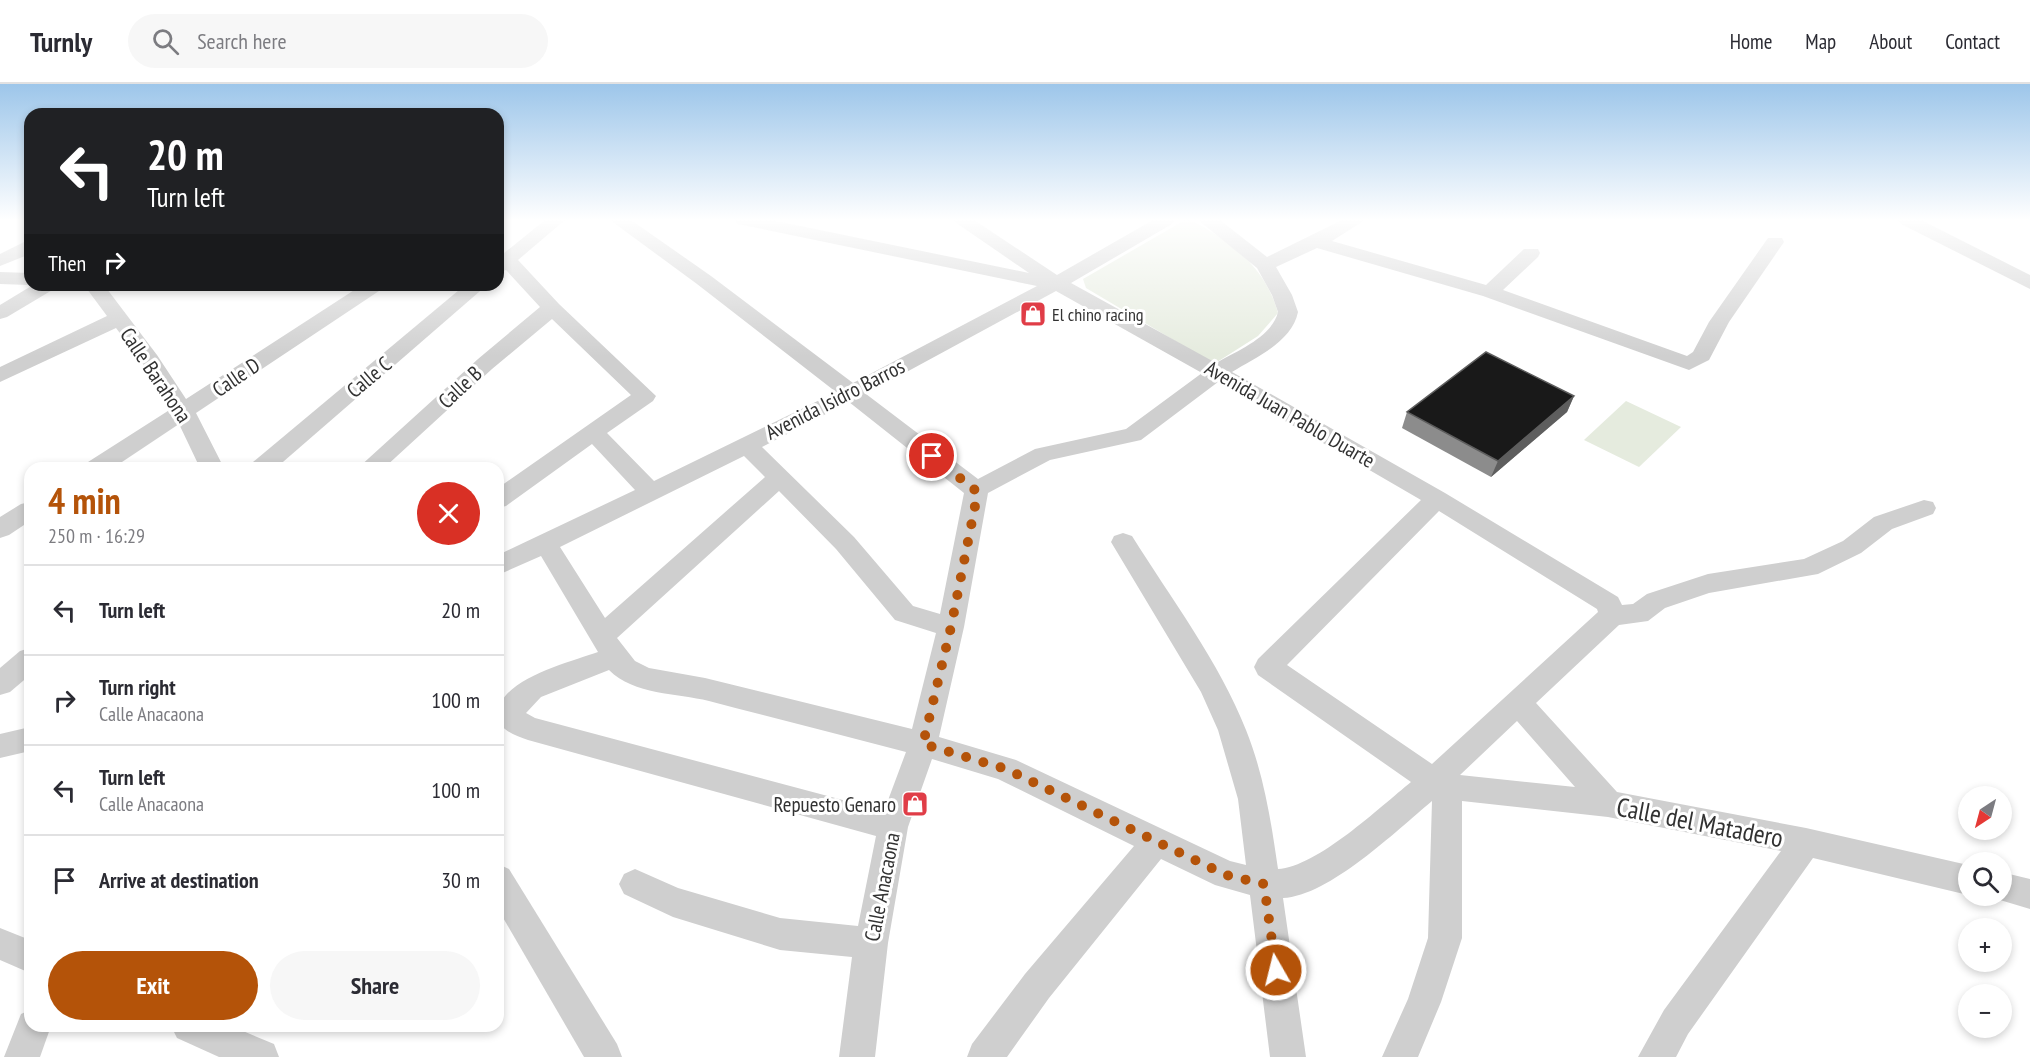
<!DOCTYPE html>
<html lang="en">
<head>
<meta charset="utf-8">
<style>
  :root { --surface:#fff; --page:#f7f7f7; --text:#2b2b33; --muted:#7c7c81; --line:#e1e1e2; --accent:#b45309 }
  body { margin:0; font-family:"PT Sans Narrow",sans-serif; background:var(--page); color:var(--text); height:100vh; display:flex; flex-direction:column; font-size:22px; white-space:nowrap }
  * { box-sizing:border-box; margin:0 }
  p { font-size:20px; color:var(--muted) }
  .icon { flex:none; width:33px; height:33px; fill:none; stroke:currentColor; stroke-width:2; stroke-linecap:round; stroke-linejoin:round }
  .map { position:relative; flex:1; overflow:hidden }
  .sheet { position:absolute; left:24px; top:378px; width:480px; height:570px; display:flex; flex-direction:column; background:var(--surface); border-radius:18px; box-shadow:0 3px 9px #0003 }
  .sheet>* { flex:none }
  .guide { position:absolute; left:24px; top:24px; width:480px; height:183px; border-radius:18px; box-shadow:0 3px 9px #0003; background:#202124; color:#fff; overflow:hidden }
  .needle { width:39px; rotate:216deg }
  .controls { position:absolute; left:1958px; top:702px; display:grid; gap:12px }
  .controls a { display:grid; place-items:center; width:54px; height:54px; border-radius:50%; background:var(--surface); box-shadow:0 3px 9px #0003; font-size:30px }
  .pin { position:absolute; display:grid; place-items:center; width:51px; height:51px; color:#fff; margin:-26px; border:3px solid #fff; border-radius:50%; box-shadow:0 2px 6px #0007 }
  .me { position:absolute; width:66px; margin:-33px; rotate:352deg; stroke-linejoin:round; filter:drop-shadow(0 0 4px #0008) }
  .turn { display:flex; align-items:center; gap:21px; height:126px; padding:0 24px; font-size:27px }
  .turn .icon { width:78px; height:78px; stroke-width:2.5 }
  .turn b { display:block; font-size:42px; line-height:51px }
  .then { display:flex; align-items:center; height:57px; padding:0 24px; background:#0003; gap:12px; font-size:22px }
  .round { display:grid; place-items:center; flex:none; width:63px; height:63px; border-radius:32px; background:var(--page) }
  .headline { display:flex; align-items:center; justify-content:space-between; height:102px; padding:0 24px }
  h1 { font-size:36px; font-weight:600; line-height:45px; color:var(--accent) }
  .action { display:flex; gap:12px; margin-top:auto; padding:12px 24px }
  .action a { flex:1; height:69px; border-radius:36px; background:var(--accent); color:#fff; font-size:24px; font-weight:600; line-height:69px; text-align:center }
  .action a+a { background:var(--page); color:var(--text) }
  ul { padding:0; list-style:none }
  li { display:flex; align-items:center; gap:18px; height:90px; padding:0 24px; border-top:2px solid var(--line) }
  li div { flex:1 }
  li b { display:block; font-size:22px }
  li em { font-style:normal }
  header { display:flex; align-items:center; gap:36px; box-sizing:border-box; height:84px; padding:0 30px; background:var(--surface); border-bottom:2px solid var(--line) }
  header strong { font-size:28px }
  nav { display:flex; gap:33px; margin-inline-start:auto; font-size:21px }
  .search { width:420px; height:54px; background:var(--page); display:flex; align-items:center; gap:15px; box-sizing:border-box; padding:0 21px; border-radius:33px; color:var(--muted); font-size:22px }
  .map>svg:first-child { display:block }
  .green { fill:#e5ebde }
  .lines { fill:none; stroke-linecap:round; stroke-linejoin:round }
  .minor { fill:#cfcfcf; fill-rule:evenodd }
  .wall { fill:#8c8c8c }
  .shaded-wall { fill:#5e5e5e }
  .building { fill:#191919; stroke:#5e5e5e; stroke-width:1.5 }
  .route { stroke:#b45309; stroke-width:10; stroke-dasharray:0 18 }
  .labels { text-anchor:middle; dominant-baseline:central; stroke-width:6; stroke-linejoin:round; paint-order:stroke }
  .far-poi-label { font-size:18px; fill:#323232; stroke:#fff; text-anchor:start }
  .street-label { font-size:21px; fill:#323232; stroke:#fff }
  .poi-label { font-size:21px; fill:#323232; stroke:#fff; text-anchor:end }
  .near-street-label { font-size:26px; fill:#323232; stroke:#fff }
</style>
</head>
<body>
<header>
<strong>Turnly</strong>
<div class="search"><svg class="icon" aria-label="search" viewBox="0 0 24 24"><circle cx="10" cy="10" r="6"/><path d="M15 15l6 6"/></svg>Search here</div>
<nav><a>Home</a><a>Map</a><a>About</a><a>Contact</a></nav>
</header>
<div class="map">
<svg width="2030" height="973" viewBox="0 0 2030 973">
  <rect width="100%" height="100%" fill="#fff"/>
  <!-- green -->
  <g class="green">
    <path d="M1185,136C1195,136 1206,145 1215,150C1245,169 1268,193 1278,229L1258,252L1214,280L1086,204L1083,195Z"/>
    <path d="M1626,317L1681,343L1639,383L1584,356Z"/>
  </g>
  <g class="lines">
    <!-- minor -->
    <g class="minor">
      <path d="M545,136H565L518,176L559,220L656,312L653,317L607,349L654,397L836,308L697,200L610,136H631L711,192L853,299L1037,202L743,141L737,140L734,136H771L1029,189L952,136H974L1057,191L1153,136H1175L1172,140L1071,199L1216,279C1237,267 1272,253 1278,228L1272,211L1257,184L1198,136H1220L1267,173L1342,136H1365L1332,157L1486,201L1524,165H1538L1540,169L1538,173L1503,206L1687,272L1693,268L1709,238L1768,154H1782L1784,158L1729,238L1709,276L1689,286L1483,212L1317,164L1276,183L1292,211L1298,228C1292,258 1256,273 1232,288L1445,409L1618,513L1622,521L1633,520L1647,510L1708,490L1804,475L1843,457L1874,433L1924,416L1933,418L1936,424L1933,430L1892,445L1861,469L1818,490L1709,509L1665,524L1648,537L1619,541L1536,619L1617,708L1806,744L1968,781V811L1813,774L1688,950L1676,973H1638L1664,926L1781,767L1608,733L1462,717V854L1441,918L1418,973H1382L1408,915L1428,854L1432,717C1396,747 1329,812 1283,814L1306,973H1270L1250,811L1215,801L1161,775L1049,914L1007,973H967L972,960L1025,890L1134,762L998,695L932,675L908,743L888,859L875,973H839L852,873L780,866L673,833L624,810L619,800L624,790L635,785L678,804L780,834L858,842L876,752L528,656C516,652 498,646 498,631C497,596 570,578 598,568L541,472L498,491V471L635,406L592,360L506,422L498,424V404L631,311L552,235L492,285L384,384H358L478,275L540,223L506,186L498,189V174ZM1056,207L1202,289L1126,345L1035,365L978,395L866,310ZM1218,298L1421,416L1258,575L1254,583L1258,591L1411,698C1380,723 1317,783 1278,785C1271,737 1264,691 1246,646C1220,579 1170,513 1132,452L1123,449L1114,452L1111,458L1201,608L1218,646L1238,715L1246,781L1230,777L1016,676L939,653L964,543L988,409L1050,376L1141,356ZM849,318L964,409L940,530L913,522L854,453L762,363ZM744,372L765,393L605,534L560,463ZM779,407L836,465L895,536L936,549L912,645L705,594L649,584L635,577L617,554ZM1439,427L1597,525L1598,528L1432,680L1287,581ZM609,586C634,611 677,609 709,617C774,634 840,651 906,668L884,727L535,634L526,629L541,613ZM1517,637L1575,703L1460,691Z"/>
      <path d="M1898,136H1921L2030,191V205L1901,140Z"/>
      <path d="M30,155V170L0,182V170Z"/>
      <path d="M0,188L30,189V201L0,200Z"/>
      <path d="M33,201H57L54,205L7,233L0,235V221Z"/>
      <path d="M84,201H104L157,271L186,315L362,201H385L382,205L196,329L224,384H200L179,340L113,384H84L88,378L171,325L141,277L116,244L0,298V283L107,232Z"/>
      <path d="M465,201H487L276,384H249L253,378Z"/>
      <path d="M30,418V437L9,451L0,454V433L21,420Z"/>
      <path d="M30,564V591L10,608L0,611V584L20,567Z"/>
      <path d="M30,643V667L0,674V650Z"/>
      <path d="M498,780L509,785L617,960L622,973H584L498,825Z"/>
      <path d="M2001,788L2030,795V825L1990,813L1989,812H2001Z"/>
      <path d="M0,844L30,856V889L0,876Z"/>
      <path d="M30,926V942H51L40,973H4L21,930Z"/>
      <path d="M171,942H231L274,960L279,973H219L177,954Z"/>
    </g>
  </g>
  <!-- wall -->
  <path class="wall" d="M1574,312L1567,328L1491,393L1402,344L1407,328Z"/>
  <!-- shaded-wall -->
  <path class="shaded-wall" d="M1574,312L1567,328L1491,393L1498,377Z"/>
  <!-- building -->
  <path class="building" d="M1486,268L1574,312L1498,377L1407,328Z"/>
  <!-- sky -->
  <linearGradient id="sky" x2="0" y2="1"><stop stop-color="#9dc6ea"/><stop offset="0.5" stop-color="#fff"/><stop offset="1" stop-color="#fff" stop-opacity="0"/></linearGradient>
  <rect width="2030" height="272" fill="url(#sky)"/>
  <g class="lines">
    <!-- route -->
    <path class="route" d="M932,372L975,406L977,412L951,543L923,660L1006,685L1226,791L1264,800L1276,886"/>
  </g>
  <!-- icons -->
  <defs>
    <symbol id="shop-square" viewBox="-11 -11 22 22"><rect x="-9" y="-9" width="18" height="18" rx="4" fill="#e03d47" stroke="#fff"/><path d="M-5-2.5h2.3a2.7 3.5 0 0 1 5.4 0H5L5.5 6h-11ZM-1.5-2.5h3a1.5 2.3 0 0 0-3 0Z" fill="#fff"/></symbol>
  </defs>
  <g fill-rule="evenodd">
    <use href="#shop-square" x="1018" y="215" width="30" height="30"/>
    <use href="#shop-square" x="900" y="705" width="30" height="30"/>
  </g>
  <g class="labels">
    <!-- far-poi labels -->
    <g class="far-poi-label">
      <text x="1052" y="230">El chino racing</text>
    </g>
    <!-- street labels -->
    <g class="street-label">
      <text transform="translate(156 291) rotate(56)">Calle Barahona</text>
      <text transform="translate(236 293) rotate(-34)">Calle D</text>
      <text transform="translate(369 293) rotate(-40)">Calle C</text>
      <text transform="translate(460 303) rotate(-43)">Calle B</text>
      <text transform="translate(835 315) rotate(-27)">Avenida Isidro Barros</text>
      <text transform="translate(1290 330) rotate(30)">Avenida Juan Pablo Duarte</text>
      <text transform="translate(882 803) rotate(-79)">Calle Anacaona</text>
    </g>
    <!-- poi labels -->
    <g class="poi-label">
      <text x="896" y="720">Repuesto Genaro</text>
    </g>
    <!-- near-street labels -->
    <g class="near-street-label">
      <text transform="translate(1700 738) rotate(11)">Calle del Matadero</text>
    </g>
  </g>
</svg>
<div class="controls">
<a><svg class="needle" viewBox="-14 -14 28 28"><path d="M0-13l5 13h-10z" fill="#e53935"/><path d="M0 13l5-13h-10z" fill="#7c7c81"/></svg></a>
<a><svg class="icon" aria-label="search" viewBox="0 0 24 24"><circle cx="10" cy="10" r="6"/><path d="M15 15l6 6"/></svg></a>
<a>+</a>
<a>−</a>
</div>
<div class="pin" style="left:932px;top:372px;background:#d93025"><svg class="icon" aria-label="arrive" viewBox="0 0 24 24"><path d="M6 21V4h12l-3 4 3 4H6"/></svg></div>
<svg class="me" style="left:1276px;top:886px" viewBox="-20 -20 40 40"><circle r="17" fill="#b45309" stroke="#fff" stroke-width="3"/><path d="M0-11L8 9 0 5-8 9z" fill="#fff"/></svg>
<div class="guide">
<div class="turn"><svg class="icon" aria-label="left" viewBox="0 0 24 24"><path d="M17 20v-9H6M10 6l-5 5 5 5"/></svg><div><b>20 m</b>Turn left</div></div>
<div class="then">Then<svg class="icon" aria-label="right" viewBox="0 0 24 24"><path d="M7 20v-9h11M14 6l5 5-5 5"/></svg></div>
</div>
<section class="sheet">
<div class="headline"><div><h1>4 min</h1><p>250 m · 16:29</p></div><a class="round" style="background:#d93025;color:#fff"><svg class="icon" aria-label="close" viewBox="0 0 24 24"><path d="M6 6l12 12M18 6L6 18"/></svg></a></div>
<ul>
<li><svg class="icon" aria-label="left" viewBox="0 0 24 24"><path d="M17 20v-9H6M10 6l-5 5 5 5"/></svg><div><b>Turn left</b></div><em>20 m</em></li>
<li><svg class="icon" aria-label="right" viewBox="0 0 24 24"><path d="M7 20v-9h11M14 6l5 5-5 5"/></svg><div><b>Turn right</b><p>Calle Anacaona</p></div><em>100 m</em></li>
<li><svg class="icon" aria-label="left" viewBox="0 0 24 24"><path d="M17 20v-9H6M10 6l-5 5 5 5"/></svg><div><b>Turn left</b><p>Calle Anacaona</p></div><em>100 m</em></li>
<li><svg class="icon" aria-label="arrive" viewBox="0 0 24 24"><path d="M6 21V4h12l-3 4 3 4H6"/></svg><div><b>Arrive at destination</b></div><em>30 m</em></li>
</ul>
<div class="action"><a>Exit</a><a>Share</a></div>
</section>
</div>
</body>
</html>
